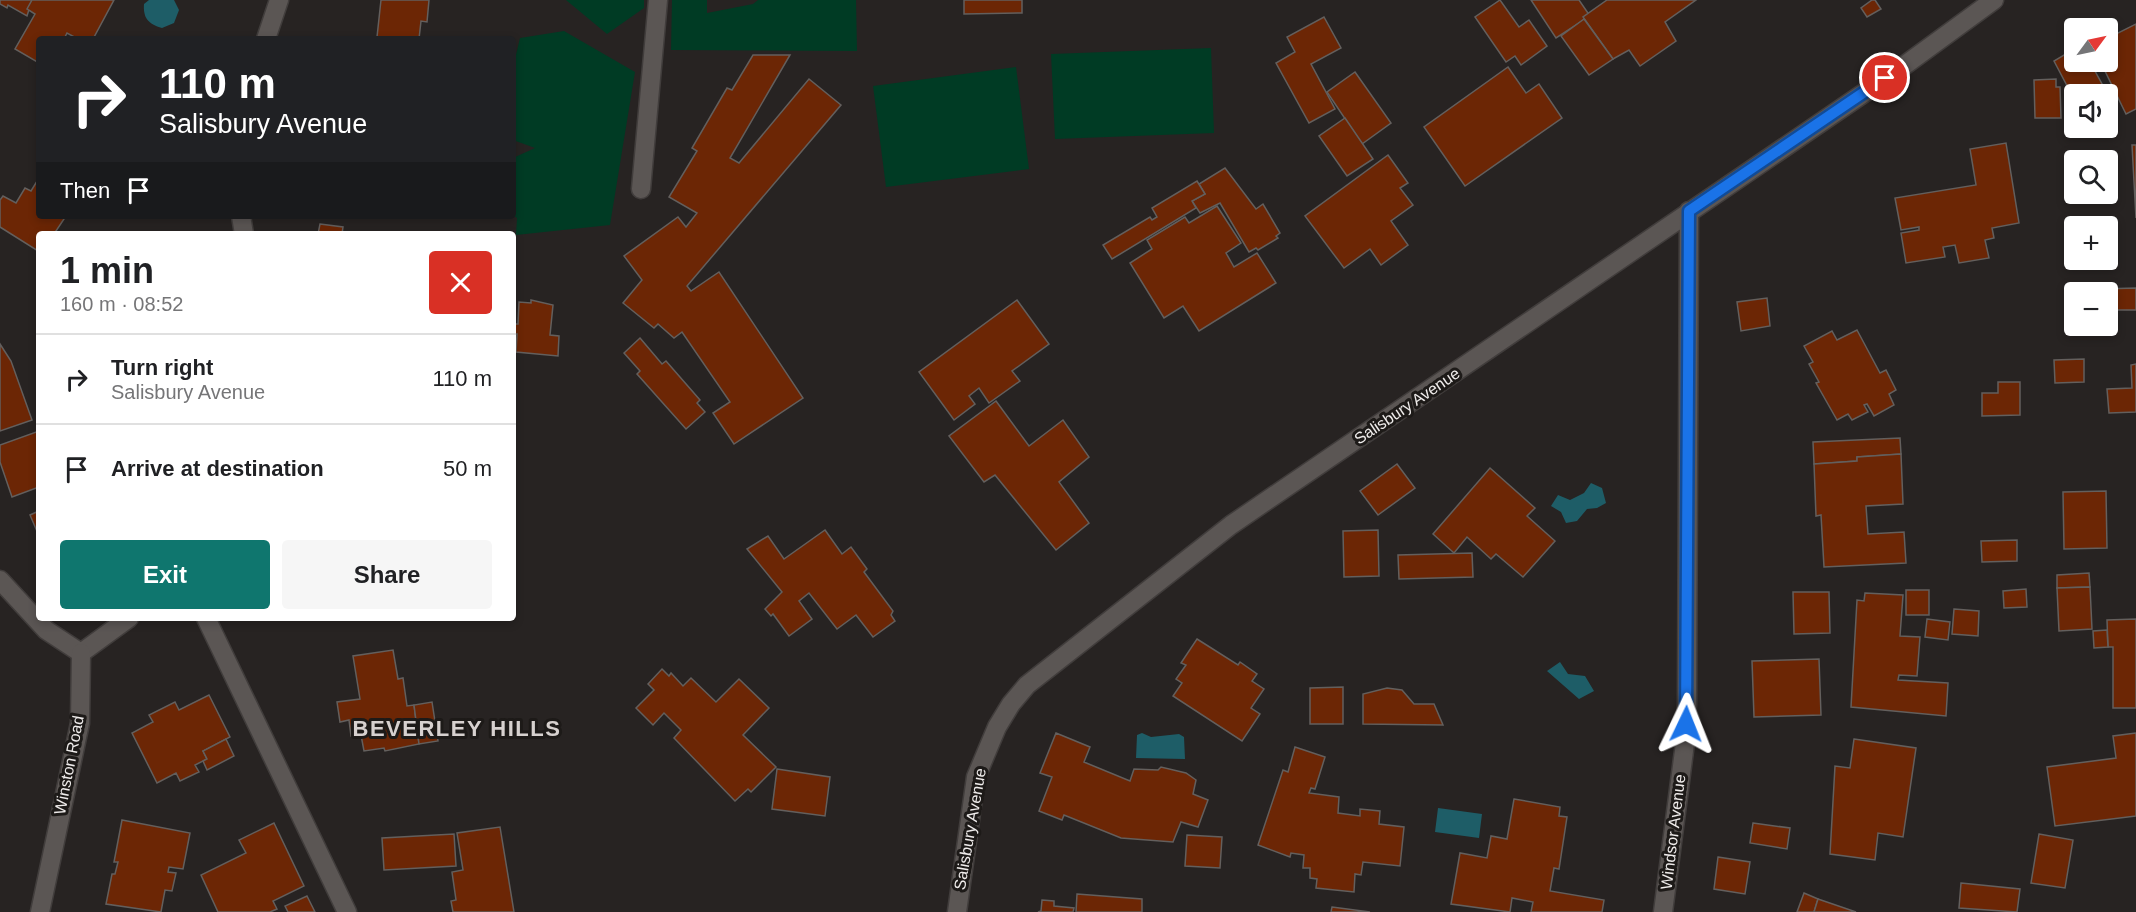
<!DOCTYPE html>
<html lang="en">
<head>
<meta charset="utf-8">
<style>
  :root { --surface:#fff; --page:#f6f6f6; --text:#202124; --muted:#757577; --line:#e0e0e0; --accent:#0f766e }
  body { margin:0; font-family:Helvetica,sans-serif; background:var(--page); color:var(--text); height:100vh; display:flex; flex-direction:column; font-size:22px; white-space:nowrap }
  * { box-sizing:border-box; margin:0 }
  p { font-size:20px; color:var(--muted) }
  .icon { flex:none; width:33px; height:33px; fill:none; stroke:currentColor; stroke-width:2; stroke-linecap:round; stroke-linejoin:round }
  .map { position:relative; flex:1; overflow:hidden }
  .side { position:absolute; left:36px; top:231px; width:480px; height:390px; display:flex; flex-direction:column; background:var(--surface); border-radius:6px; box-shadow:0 3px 9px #0003 }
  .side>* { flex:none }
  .guide { position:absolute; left:36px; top:36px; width:480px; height:183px; border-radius:6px; box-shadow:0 3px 9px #0003; background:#202124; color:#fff; overflow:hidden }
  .needle { width:39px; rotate:57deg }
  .buttons { position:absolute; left:2064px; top:18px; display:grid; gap:12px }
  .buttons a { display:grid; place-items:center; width:54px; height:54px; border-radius:6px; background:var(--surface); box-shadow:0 3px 9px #0003; font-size:30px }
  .pin { position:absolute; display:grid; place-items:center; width:51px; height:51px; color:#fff; margin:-26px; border:3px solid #fff; border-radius:50%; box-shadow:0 2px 6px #0007 }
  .me { position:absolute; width:66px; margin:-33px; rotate:2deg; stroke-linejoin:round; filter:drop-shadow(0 0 4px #0008) }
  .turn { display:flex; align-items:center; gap:21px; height:126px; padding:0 24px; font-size:27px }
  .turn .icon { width:78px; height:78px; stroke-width:2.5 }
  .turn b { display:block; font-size:42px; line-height:51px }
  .then { display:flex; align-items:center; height:57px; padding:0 24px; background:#0003; gap:12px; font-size:22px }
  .round { display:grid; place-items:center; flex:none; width:63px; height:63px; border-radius:6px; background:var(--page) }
  .overview { display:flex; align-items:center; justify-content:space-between; height:102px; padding:0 24px }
  h1 { font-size:36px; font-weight:700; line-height:45px }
  .button { display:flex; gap:12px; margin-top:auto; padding:12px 24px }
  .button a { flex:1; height:69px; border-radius:6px; background:var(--accent); color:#fff; font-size:24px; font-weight:700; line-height:69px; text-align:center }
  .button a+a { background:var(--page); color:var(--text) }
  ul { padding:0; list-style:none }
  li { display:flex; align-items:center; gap:18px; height:90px; padding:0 24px; border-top:2px solid var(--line) }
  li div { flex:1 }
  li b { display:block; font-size:22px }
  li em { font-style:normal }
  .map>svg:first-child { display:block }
  .green { fill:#003b24 }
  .water { fill:#1e5d67 }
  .building { fill:#6c2605; stroke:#635f5d; stroke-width:1.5 }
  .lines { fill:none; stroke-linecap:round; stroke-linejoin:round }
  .minor-casing { stroke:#413d3c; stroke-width:21 }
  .minor { stroke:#5b5654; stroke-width:18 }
  .route-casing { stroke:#114b97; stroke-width:15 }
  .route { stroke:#1a73e8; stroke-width:10 }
  .labels { text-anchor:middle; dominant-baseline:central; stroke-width:6; stroke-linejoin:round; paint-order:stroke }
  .street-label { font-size:16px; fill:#efeceb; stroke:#1d1a18 }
  .district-label { font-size:22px; font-weight:bold; letter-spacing:1.5px; fill:#d7d1cf; stroke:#1d1a18 }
</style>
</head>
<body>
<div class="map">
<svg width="2136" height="912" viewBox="0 0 2136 912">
  <rect width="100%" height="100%" fill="#272322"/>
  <!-- green -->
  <g class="green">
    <path d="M566,0H644V8L607,34Z"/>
    <path d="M672,0H707V13L753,4L758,0H856L857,51L671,50Z"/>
    <path d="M564,31L635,72L610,225L516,235L517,218L513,215V158L535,148L513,140V67L520,38Z"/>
    <path d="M1211,48L1214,133L1055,139L1051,54Z"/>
    <path d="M1016,67L1029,169L886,187L873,86Z"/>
  </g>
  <!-- water -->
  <g class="water">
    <path d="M149,0H174L179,10L174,23L162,28C148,24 143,18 144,4Z"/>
    <path d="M1591,483L1602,488L1606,503L1597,508L1587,509L1577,521L1566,523L1561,512L1551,506L1558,495L1570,500L1584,493Z"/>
    <path d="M1560,662L1568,674L1585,676L1594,691L1579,699L1547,671Z"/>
    <path d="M1142,733L1151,737L1179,734L1184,737L1185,759L1136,758L1137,735Z"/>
    <path d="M1438,808L1482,814L1479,838L1435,832Z"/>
  </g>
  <!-- building -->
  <g class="building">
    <path d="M0,0H32L27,16L8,5L7,8L0,4Z"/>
    <path d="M32,0H114L93,39H78L67,33L64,39H39V63L15,49L35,14L27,9Z"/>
    <path d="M381,0H429L427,22L421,21L419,39L377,37Z"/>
    <path d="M964,0H1022V13L964,14Z"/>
    <path d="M1500,0L1519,27L1529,20L1547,46L1521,65L1515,56L1506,62L1475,17Z"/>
    <path d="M1531,0H1579L1590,16L1556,38Z"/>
    <path d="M1607,0H1696L1665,22L1676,41L1640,66L1629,50L1613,59L1583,17Z"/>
    <path d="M1872,0H1875L1881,9L1867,17L1861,8Z"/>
    <path d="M1324,17L1341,48L1311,64L1335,109L1309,123L1276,63L1295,52L1287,37Z"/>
    <path d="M1584,19L1613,59L1589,75L1561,36Z"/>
    <path d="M2136,24V109L2126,114L2104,69L2108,67L2105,62L2108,38Z"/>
    <path d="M2074,49V62H2104L2106,66L2095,71L2107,93L2074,94V99L2054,61Z"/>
    <path d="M753,55H790L730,158L739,163L809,79L841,105L687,286L691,291L719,272L803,398L734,444L713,413L730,402L682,332L674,338L658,324L654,328L623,303L642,280L624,256L678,217L686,227L697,213L669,197L697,151L692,148L727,88L732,90Z"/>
    <path d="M1508,67L1526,93L1539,84L1562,118L1465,186L1424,127Z"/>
    <path d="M1355,72L1391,123L1362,144L1327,92Z"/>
    <path d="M2056,79V87H2060L2061,118H2035L2034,80Z"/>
    <path d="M1345,118L1373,159L1347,176L1319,136Z"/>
    <path d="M2006,143L2019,223L1992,228L1994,238L1985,240L1989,258L1959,263L1955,245L1943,247L1945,257L1906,263L1901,233L1919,230V227L1901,230L1895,198L1976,185L1970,149Z"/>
    <path d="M2132,145H2136V218Z"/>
    <path d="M1388,155L1408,183L1400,188L1413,205L1391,221L1408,245L1381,265L1370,249L1344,268L1305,216Z"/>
    <path d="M1225,168L1256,209L1263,204L1280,233L1276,236L1278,238L1258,250L1256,248L1249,252L1220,203L1200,213L1192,201L1205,194L1199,184Z"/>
    <path d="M39,178V216H66L54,234H39L38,251L0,227V200L3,196L16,203L25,188L31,191Z"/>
    <path d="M1197,181L1205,194L1192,201L1196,208L1112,259L1103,245L1150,217L1152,220L1157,217L1152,208Z"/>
    <path d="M1217,206L1241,243L1226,253L1234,267L1257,253L1276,283L1199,331L1183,306L1164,318L1130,263L1152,249L1147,240L1185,217L1189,223Z"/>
    <path d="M320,224L343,227L342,234H318Z"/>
    <path d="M2136,288V310H2110L2108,292H2100V289Z"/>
    <path d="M1767,298L1770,326L1741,331L1737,302Z"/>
    <path d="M531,300L553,305L550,335L559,336L558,356L516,352L517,334H513V324H518L519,302L531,303Z"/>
    <path d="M1017,300L1049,344L1012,371L1020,381L989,403L979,388L969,396L975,404L954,420L919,372Z"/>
    <path d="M1857,330L1880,373L1886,370L1896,390L1889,394L1894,405L1874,416L1867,404L1864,405L1868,412L1852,420L1848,414L1837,420L1816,383L1819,382L1809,364L1813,362L1804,346L1832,331L1837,340Z"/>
    <path d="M640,338L662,364L666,361L700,400L697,403L705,412L686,429L637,374L640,371L624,353Z"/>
    <path d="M0,344L11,361L32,420L0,431Z"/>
    <path d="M2084,359V382L2055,383L2054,360Z"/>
    <path d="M2136,364V412L2109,413L2107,389L2132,388L2131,365Z"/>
    <path d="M1998,382H2020V415L1982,416V393H1998Z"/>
    <path d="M996,401L1029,446L1063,420L1089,457L1059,482L1089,523L1056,550L995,475L984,482L949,436Z"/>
    <path d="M39,431V487L12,497L0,462V445Z"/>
    <path d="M1900,438L1901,454L1857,457V461L1814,464L1813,442Z"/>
    <path d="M1901,454L1903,504L1866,506L1868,534L1904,532L1906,563L1824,567L1821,515L1816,516L1814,464L1857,461V457Z"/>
    <path d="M1397,464L1415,488L1378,515L1360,491Z"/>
    <path d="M1490,468L1535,508L1527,516L1555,541L1523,577L1496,554L1491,559L1467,537L1454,553L1433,534Z"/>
    <path d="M2106,491L2107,548L2064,549L2063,492Z"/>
    <path d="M39,511V536L30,515Z"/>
    <path d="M825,530L842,554L851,547L867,569L864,572L893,611L891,615L895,621L873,637L856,615L837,629L809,593L799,601L812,619L789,636L773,614L771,616L765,609L782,592L747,549L768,536L784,559Z"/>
    <path d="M1378,530L1379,576L1344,577L1343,531Z"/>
    <path d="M2017,540V561L1982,562L1981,541Z"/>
    <path d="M1472,553L1473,577L1399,579L1398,555Z"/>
    <path d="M2089,573L2090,587L2057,588V575Z"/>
    <path d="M2090,587L2092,629L2059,631L2057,588Z"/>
    <path d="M2026,589L2027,607L2004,608L2003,591Z"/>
    <rect x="1906" y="590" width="23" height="25"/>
    <path d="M1793,592H1829L1830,633L1794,634Z"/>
    <path d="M1865,593L1903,595L1900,636L1920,637L1917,676L1899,675L1898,680L1948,683L1946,716L1851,707L1857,600L1864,601Z"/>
    <path d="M1954,609L1979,611L1978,636L1952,634Z"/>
    <path d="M1927,619L1950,622L1948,640L1925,637Z"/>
    <path d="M2136,619V708H2113V647H2108L2107,620Z"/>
    <path d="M2107,630L2108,647L2094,648L2093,631Z"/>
    <path d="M1197,639L1238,665L1240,662L1257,674L1252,681L1264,689L1251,708L1260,714L1242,741L1173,696L1182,683L1176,679L1186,665L1181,663Z"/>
    <path d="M393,650L398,679L403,678L407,706L414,705L419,744L385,751L384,748L364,751L361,735L351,736L349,720L340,722L337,702L360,699L353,656Z"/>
    <path d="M1819,659L1821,715L1754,717L1752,661Z"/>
    <path d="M662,669L669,676L671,673L683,686L691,678L716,702L739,679L769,708L743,735L776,767L751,792L748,789L735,801L674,738L681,730L664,713L653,725L636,708L654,690L648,684Z"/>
    <path d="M1343,687V724H1310V688Z"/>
    <path d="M1387,688L1402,690L1414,704H1434L1443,725L1363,724V694Z"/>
    <path d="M209,695L230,737L203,751L207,759L195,765L199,772L180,781L176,773L157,783L132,733L153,722L149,715L175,702L179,710Z"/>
    <path d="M432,702L438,741L419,744L414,705Z"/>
    <path d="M1056,733L1090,747L1084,762L1130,781L1134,769L1158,770L1161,767L1186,773L1196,780L1193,794L1208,800L1198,827L1181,822L1173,842L1121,838L1064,815L1062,820L1039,811L1052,777L1040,773Z"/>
    <path d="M2136,733V816L2055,826L2047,767L2116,758L2113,736Z"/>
    <path d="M226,739L234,756L207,770L203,761L207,759L203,751Z"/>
    <path d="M1854,739L1916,748L1903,837L1878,833L1875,860L1830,854L1835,766L1850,768Z"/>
    <path d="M1295,747L1325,757L1315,789L1311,788L1309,793L1339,797L1338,813L1360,816V809L1380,811L1379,824L1404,827L1400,866L1363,862L1361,875L1355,874L1354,892L1316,888L1317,879L1310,878V868H1303L1304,855L1291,853L1290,857L1258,845L1283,770L1288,772Z"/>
    <path d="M777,769L830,777L825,816L772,809Z"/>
    <path d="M1514,799L1560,807L1559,816L1567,817L1559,869L1554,868L1550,891L1604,900L1602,912H1531L1533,902L1512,898L1510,912L1451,904L1460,853L1487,858L1491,836L1507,839Z"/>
    <path d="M122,820L190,833L183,869L169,867L168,872L176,873L172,891L165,890L161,912L106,904L112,874H115L118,862H114Z"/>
    <path d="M274,823L304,886L273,901L277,909L270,912H218L201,875L246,853L239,840Z"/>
    <path d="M1753,823L1790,828L1787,849L1750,843Z"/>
    <path d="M500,827L514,912H453L451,901L456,900L452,872L463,870L457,833Z"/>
    <path d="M454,834L456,866L384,870L382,838Z"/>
    <path d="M2039,834L2073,840L2065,888L2031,883Z"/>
    <path d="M1187,835L1222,837L1220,868L1185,866Z"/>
    <path d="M1718,857L1750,862L1745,894L1714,889Z"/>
    <path d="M1961,883L2020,889L2017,912L1959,908Z"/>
    <path d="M1804,893L1818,899L1814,912H1797Z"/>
    <path d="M1077,894L1142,899V912H1076Z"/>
    <path d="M307,896L315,912H288L285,906Z"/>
    <path d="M1818,899L1856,912H1814Z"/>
    <path d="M1042,900L1054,901V906L1074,908L1073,912H1038L1041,911Z"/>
    <path d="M1332,907L1370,912H1331Z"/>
  </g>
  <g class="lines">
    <defs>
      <g id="minor">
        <path d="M266,39L279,0"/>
        <path d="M641,189L658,0"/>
        <path d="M241,216L244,234"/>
        <path d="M0,580L46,630L81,653"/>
        <path d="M206,618L347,912"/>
        <path d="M81,653L129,618"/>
        <path d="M40,912L80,723L81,653"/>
        <path d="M957,912L976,777L997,727L1011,704L1027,685L1231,525L1905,65L1994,0"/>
        <path d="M1663,912L1685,743L1687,704L1689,211"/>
      </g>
    </defs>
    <!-- minor casing -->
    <use href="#minor" class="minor-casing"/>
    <!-- minor -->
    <use href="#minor" class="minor"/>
  </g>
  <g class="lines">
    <defs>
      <path id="route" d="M1686,724L1689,211L1885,78"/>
    </defs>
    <!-- route casing -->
    <use href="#route" class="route-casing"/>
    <!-- route -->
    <use href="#route" class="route"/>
  </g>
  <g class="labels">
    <!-- street labels -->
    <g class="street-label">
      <text transform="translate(1407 406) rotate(-34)">Salisbury Avenue</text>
      <text transform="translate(69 765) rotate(-79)">Winston Road</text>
      <text transform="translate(970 829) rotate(-80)">Salisbury Avenue</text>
      <text transform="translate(1673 832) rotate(-83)">Windsor Avenue</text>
    </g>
    <!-- district labels -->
    <g class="district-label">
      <text x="457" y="728">BEVERLEY HILLS</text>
    </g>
  </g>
</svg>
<div class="buttons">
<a><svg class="needle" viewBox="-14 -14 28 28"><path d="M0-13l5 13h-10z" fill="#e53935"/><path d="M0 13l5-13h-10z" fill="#757577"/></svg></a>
<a><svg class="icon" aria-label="sound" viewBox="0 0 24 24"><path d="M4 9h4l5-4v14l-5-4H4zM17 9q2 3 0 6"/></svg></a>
<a><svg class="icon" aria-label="search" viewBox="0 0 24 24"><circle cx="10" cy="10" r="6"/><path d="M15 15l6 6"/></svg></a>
<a>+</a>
<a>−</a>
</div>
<div class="pin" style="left:1885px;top:78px;background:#d93025"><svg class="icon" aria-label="arrive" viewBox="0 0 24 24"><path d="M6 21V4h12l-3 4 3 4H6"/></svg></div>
<svg class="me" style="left:1686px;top:724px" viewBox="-20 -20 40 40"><path d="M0-17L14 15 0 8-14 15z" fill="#1a73e8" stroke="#fff" stroke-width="4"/></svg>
<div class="guide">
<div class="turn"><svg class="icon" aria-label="right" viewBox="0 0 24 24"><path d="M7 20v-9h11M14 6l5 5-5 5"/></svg><div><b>110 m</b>Salisbury Avenue</div></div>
<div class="then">Then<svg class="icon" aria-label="arrive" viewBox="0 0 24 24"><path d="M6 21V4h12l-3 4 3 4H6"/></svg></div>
</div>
<section class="side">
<div class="overview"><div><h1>1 min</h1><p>160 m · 08:52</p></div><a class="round" style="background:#d93025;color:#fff"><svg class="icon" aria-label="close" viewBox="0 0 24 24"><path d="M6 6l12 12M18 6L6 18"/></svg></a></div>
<ul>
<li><svg class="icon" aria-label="right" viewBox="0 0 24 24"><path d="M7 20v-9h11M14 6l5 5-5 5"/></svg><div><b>Turn right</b><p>Salisbury Avenue</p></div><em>110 m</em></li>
<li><svg class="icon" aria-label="arrive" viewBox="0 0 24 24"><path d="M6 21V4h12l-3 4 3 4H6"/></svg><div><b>Arrive at destination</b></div><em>50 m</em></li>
</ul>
<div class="button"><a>Exit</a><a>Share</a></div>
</section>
</div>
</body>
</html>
